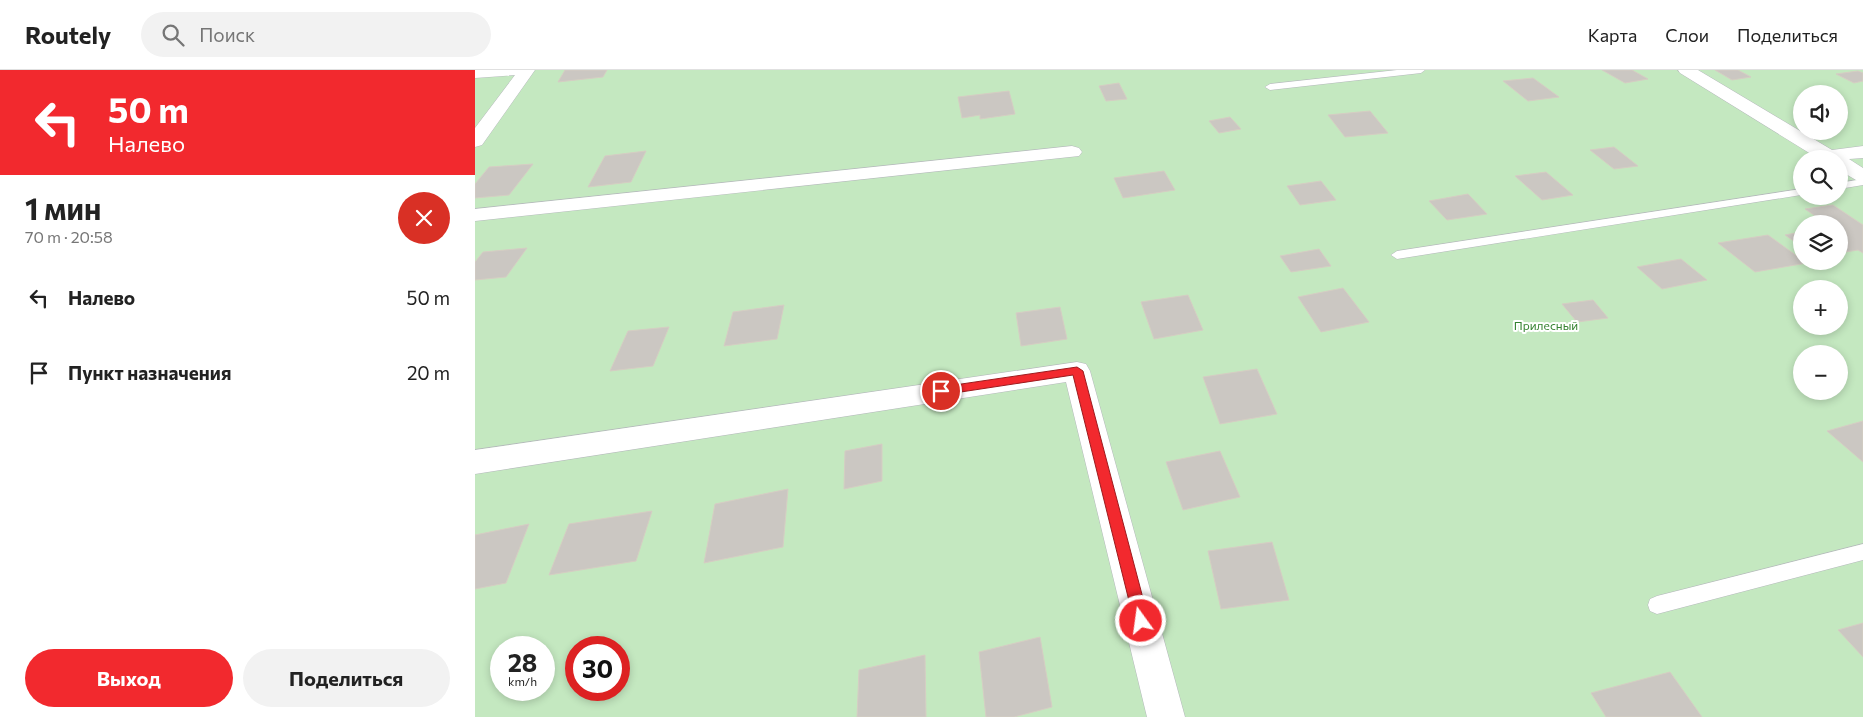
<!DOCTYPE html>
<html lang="ru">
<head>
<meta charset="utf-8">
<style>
  :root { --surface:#fff; --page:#f2f2f2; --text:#222; --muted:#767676; --line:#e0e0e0; --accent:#f2292e }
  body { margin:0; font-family:Commissioner,sans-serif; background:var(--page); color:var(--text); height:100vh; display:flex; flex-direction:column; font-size:19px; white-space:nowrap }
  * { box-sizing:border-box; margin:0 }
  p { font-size:16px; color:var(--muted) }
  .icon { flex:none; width:28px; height:28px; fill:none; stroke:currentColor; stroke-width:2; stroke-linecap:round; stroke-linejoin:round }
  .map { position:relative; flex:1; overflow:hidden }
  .side { display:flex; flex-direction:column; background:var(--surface); width:475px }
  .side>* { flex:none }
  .hud { background:#f2292e; color:#fff; overflow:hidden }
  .controls { position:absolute; left:1318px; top:15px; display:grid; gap:10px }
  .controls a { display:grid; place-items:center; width:55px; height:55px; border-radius:50%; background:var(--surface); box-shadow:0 2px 8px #0003; font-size:25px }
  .speed { position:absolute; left:15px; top:566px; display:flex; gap:10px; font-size:25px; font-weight:700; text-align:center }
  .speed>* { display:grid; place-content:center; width:65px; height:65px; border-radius:50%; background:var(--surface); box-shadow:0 2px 8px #0003; line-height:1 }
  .speed small { font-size:12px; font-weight:400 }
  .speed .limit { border:8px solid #d22; background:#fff; color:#111 }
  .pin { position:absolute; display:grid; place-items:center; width:42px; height:42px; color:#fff; margin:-21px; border:2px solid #fff; border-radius:50%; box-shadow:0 1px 5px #0007 }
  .me { position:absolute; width:55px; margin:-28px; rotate:346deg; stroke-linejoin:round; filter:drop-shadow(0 0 4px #0008) }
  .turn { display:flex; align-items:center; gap:18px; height:105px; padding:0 25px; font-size:22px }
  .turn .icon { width:65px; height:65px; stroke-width:2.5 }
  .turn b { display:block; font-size:35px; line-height:42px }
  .round { display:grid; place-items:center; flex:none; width:52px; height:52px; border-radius:26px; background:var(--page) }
  .overview { display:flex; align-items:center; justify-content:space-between; height:85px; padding:0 25px }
  h1 { font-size:30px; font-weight:700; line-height:38px }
  .action { display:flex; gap:10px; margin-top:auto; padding:10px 25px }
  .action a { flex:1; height:58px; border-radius:30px; background:var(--accent); color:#fff; font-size:20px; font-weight:700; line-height:58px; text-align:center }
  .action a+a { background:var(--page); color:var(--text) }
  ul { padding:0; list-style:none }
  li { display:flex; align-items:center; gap:15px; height:75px; padding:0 25px }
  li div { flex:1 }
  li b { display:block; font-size:19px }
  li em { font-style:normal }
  header { display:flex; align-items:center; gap:30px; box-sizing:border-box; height:70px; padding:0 25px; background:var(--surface); border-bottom:1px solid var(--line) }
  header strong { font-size:24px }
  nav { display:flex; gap:28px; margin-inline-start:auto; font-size:18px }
  .search { width:350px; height:45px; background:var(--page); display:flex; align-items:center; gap:12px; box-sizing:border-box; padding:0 18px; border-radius:28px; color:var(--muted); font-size:19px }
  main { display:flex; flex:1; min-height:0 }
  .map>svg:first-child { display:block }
  .green { fill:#c4e8c0; fill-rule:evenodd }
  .building { fill:#cbc7c2; stroke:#d5cec3 }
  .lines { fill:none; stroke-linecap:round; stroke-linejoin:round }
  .lane-casing { stroke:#b5b8bc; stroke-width:1 }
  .street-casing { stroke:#b5b8bc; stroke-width:1 }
  .lane { fill:#fff; fill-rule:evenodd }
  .street { fill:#fff; fill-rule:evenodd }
  .route { fill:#f2292e; stroke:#9d1b1e }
  .labels { text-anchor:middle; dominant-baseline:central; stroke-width:4; stroke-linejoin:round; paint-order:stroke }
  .park-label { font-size:12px; fill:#348230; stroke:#fff }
</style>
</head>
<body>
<header>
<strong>Routely</strong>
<div class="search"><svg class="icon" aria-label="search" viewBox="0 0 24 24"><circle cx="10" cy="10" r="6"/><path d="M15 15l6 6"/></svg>Поиск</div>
<nav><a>Карта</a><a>Слои</a><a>Поделиться</a></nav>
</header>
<main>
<section class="side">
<div class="hud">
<div class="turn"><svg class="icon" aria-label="left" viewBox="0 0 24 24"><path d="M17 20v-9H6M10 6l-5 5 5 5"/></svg><div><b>50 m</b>Налево</div></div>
</div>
<div class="overview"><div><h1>1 мин</h1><p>70 m · 20:58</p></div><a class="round" style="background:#d93025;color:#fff"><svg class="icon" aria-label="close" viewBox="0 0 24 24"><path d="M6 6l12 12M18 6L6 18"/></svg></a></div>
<ul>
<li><svg class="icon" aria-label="left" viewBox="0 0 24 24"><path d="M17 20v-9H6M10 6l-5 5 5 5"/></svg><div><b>Налево</b></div><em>50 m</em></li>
<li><svg class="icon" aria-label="arrive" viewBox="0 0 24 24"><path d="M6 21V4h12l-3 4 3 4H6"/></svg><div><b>Пункт назначения</b></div><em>20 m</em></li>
</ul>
<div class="action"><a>Выход</a><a>Поделиться</a></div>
</section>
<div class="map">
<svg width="1388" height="647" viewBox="0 0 1388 647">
  <rect width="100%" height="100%" fill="#f0ece5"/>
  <!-- green -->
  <path class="green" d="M0,0H1388V647H0ZM1326,24H1364V61H1326ZM1326,89H1364V126H1326ZM1326,154H1364V191H1326ZM1326,219H1364V256H1326ZM1326,284H1364V321H1326ZM26,578H69V620H26ZM101,578H144V620H101Z"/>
  <!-- building -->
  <g class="building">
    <path d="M90,0H132L128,7L83,12Z"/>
    <path d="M1127,0H1157L1173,9L1150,13Z"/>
    <path d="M1240,0H1263L1276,7L1257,10Z"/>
    <path d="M1383,1L1388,3V11L1379,13L1361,4Z"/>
    <path d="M1058,8L1084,27L1053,31L1028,11Z"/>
    <path d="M644,13L652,29L631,31L624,16Z"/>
    <path d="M534,21L540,44L505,49V45L487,48L483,27Z"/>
    <path d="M895,41L913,63L870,67L853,45Z"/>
    <path d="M755,47L766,59L744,63L734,51Z"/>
    <path d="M1139,77L1163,96L1139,99L1115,80Z"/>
    <path d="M171,81L156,112L113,117L130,86Z"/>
    <path d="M58,94L34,125L0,128V114L14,97Z"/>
    <path d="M689,101L700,120L648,128L639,108Z"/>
    <path d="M1071,102L1098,125L1067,130L1040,106Z"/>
    <path d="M846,111L861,130L825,135L812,116Z"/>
    <path d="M993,124L1012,144L972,150L954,131Z"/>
    <path d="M1358,135L1388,155V183L1383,180L1364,183V154H1352L1330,139Z"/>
    <path d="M1326,162V176L1310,165Z"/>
    <path d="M1293,165L1326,189V191L1332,193L1280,202L1243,173Z"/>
    <path d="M52,178L31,207L0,210V192L8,182Z"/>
    <path d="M844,179L856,196L816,202L805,186Z"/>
    <path d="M1206,189L1232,210L1187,219L1162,197Z"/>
    <path d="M868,218L894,252L846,262L823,227Z"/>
    <path d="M713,225L728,260L679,269L666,232Z"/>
    <path d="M1118,230L1133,248L1102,252L1087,234Z"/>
    <path d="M309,235L302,269L249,276L258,242Z"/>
    <path d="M585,237L592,269L546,276L541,243Z"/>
    <path d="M194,257L178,296L135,301L153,261Z"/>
    <path d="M782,299L802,344L745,354L728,307Z"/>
    <path d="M1388,351V392L1352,361Z"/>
    <path d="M407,374V411L369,419L370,381Z"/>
    <path d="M745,381L765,427L708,440L691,392Z"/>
    <path d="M313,419L308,477L229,493L240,434Z"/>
    <path d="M177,441L161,491L74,505L94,454Z"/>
    <path d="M54,454L31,513L0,519V465Z"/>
    <path d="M797,472L814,530L746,539L733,481Z"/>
    <path d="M1388,553V587L1363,560Z"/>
    <path d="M565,567L577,637L539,647H511L504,582Z"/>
    <path d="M450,585L451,647H382L384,600Z"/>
    <path d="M1195,602L1227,647H1131L1116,623Z"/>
  </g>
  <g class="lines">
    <defs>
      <g id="lane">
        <path d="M922,0H950L946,3L795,20L790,17L795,14Z"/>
        <path d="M1388,109V115L1364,119V113Z"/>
        <path d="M1326,119V125L922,189L916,185L922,181Z"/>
        <path d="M1388,474V490L1182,544L1175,541L1173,535L1175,529L1182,526Z"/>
      </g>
      <g id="street">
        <path d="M0,0H60L7,75L0,77V58L40,5L0,8Z"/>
        <path d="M1203,0H1223L1357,80L1388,76V88L1374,89L1388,98V112L1381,110L1364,100V89H1344L1205,3Z"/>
        <path d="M597,76L604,78L607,82L604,86L0,151V139Z"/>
        <path d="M602,292L611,294L615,301L710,647H672L591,312L0,404V380Z"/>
      </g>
    </defs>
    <!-- lane casing -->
    <use href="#lane" class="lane-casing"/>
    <!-- street casing -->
    <use href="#street" class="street-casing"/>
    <!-- lane -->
    <use href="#lane" class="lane"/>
    <!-- street -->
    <use href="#street" class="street"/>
  </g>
  <!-- route -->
  <path class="route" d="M602,297L608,301L674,551L671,556L666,558L661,556L659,551L598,305L466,325L460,321L466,317Z"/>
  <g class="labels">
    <!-- park labels -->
    <g class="park-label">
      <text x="1071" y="255">Прилесный</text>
    </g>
  </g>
</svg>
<div class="controls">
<a><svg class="icon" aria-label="sound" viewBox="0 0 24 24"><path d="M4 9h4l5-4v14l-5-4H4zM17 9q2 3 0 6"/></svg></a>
<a><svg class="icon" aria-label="search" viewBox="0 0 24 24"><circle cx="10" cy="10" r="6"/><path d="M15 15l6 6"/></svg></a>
<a><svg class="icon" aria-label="layers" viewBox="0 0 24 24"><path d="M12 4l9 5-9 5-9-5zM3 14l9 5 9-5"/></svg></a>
<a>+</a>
<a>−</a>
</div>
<div class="speed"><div>28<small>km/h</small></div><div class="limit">30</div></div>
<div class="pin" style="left:466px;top:321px;background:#d93025"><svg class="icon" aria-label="arrive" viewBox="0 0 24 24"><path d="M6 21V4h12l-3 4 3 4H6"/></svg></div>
<svg class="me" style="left:666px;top:551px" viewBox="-20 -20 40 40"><circle r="17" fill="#f2292e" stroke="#fff" stroke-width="3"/><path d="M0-11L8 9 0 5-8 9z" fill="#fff"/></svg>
</div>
</main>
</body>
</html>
